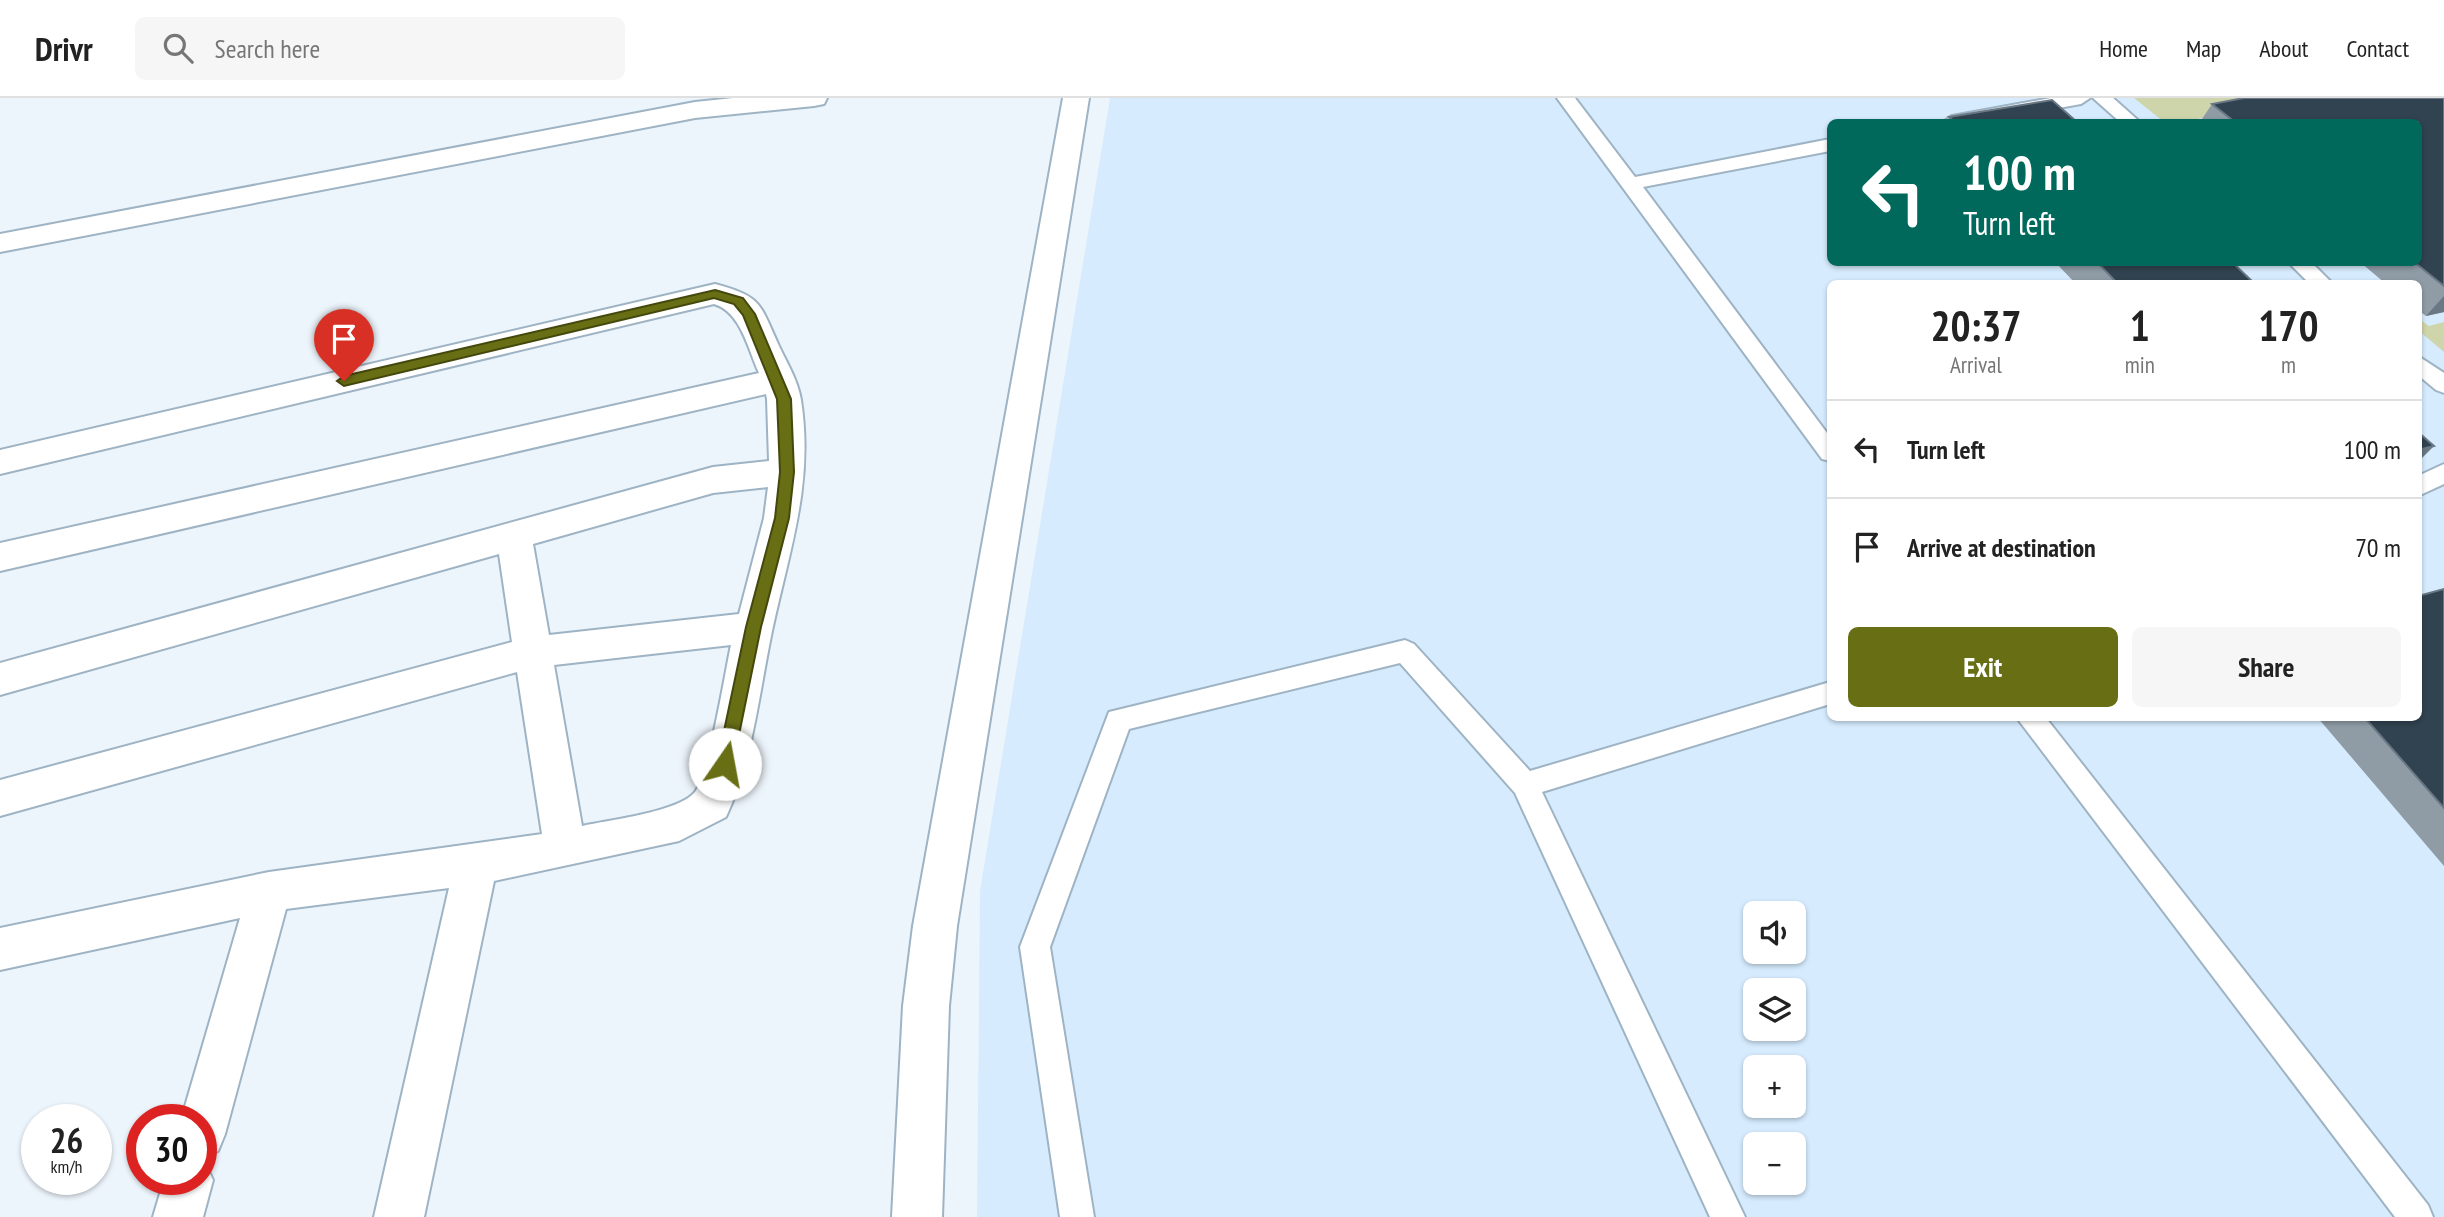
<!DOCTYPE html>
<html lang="en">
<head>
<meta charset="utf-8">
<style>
  :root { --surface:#fff; --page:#f6f6f6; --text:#222; --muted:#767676; --line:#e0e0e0; --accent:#686e14 }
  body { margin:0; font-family:"PT Sans Narrow",sans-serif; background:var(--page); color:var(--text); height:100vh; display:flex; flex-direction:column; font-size:26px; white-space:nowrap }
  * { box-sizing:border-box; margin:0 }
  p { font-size:23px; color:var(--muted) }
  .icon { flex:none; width:38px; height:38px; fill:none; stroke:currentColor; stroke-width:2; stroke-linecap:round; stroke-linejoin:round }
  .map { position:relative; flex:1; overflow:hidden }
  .details { position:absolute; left:1827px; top:182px; width:595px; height:441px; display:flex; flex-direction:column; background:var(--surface); border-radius:10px; box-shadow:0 2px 5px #0004 }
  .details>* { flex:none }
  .hud { position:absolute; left:1827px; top:21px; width:595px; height:147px; border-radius:10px; box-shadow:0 2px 5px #0004; background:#00695c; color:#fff; overflow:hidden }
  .tools { position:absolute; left:1743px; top:803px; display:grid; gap:14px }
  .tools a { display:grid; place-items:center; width:63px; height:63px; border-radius:10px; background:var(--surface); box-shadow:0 2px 5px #0004; font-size:35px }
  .speed { position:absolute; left:21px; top:1006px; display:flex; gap:14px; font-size:35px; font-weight:700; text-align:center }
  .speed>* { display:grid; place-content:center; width:91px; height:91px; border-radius:50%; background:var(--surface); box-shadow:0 2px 5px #0004; line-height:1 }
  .speed small { font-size:18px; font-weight:400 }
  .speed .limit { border:10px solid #d22; background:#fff; color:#111 }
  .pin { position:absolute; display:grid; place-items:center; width:60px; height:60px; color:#fff; margin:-72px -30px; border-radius:50% 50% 50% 0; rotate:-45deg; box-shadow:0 0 7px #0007 }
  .pin .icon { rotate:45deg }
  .me { position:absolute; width:77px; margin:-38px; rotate:12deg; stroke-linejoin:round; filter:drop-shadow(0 0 5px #0008) }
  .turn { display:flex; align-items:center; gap:24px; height:147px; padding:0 21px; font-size:32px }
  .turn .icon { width:91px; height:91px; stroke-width:2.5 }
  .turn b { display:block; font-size:49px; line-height:60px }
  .eta { display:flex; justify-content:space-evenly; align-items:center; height:119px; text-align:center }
  .eta b { font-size:42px; font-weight:600; line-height:49px }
  .action { display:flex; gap:14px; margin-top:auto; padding:14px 21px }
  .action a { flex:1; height:80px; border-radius:10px; background:var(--accent); color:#fff; font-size:28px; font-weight:600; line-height:80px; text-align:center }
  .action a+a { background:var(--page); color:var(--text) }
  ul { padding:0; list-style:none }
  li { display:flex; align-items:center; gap:21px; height:98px; padding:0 21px; border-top:2px solid var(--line) }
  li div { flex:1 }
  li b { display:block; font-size:26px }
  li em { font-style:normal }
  header { display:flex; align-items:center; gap:42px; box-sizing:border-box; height:98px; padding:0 35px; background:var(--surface); border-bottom:2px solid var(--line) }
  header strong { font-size:33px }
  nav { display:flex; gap:38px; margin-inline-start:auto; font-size:24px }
  .search { width:490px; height:63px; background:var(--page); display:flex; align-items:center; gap:18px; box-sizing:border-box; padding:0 24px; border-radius:10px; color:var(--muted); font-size:26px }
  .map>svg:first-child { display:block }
  .built { fill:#d6ecfe; fill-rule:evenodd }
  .green { fill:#cfd5ab }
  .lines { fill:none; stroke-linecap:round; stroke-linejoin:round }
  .service-casing { stroke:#9eb3c3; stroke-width:4 }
  .minor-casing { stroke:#9eb3c3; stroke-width:4 }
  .service { fill:#fff; fill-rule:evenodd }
  .minor { fill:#fff; fill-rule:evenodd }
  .wall { fill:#8f9ca6 }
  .shaded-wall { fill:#697884 }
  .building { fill:#314350; stroke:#697884; stroke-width:2 }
  .route { fill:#686e14; stroke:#44480d; stroke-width:2 }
</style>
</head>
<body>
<header>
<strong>Drivr</strong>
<div class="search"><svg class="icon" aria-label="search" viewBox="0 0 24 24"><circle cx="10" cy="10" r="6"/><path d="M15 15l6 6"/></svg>Search here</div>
<nav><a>Home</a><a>Map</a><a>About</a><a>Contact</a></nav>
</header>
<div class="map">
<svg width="2444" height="1119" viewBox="0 0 2444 1119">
  <rect width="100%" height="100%" fill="#edf5fc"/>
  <!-- built -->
  <path class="built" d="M1110,0H2444V1119H977L980,793ZM1830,24H2418V164H1830ZM1830,186H2418V620H1830ZM1755,816H1794V854H1755ZM1755,892H1794V931H1755ZM1755,970H1794V1008H1755ZM1755,1046H1794V1085H1755Z"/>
  <!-- green -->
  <g class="green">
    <path d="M2134,0H2308L2181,24H2164Z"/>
    <path d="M2418,220L2429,228L2444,224V254L2419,233Z"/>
  </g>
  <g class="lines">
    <defs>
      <g id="service">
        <path d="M1557,0H1575L1635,79L1830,41V53L1643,89L1830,339V363L1822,361Z"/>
        <path d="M2051,0H2090L2081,6L1979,24H1943L1952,18Z"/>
        <path d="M2093,0H2113L2140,24H2120Z"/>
        <path d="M2288,164H2311L2333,186H2310Z"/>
        <path d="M2418,258L2444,275V295L2436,292L2418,277Z"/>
        <path d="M2444,366V386L2418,398V378Z"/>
        <path d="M1405,542L1414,546L1530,673L1830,584V606L1542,694L1745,1119H1710L1515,695L1400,565L1129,631L1050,849L1094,1119H1060L1020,849L1109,614Z"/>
        <path d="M2017,620H2046L2428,1107L2433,1119H2395Z"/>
      </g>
      <g id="minor">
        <path d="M733,0H827L824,6L814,8L695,20L0,154V136L695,4Z"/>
        <path d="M1063,0H1089L957,828L949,908L942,1119H892L903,908L913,828Z"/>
        <path d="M715,186C762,199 759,204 779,248C787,265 798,283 801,302C814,386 789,453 772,533C759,595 753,661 726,719L679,743L494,783L424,1119H374L449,790L286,811L225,1036L218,1053L201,1060V1022H181L240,820L0,872V830L269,774L542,736L517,574L0,718V682L512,544L499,456L0,597V565L713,369L769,363L767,301L766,296L0,473V445L759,275C748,251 741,214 714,206L0,376V352ZM768,389L764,420L739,516L549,537L533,446L713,395ZM731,547C725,575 709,675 695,694C679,714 608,722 582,728L554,567Z"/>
        <path d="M201,1063L205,1065L213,1082L203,1119H153L164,1082H201Z"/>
      </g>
    </defs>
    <!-- service casing -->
    <use href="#service" class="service-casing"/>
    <!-- minor casing -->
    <use href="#minor" class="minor-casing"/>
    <!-- service -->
    <use href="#service" class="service"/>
    <!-- minor -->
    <use href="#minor" class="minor"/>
  </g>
  <!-- wall -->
  <g class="wall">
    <path d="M2444,0V214L2426,218L2418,212V186H2386L2360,164H2418V24H2200L2212,6Z"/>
    <path d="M1949,19L2077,24H1947Z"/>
    <path d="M2055,164H2232L2255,186H2076Z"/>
    <path d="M2444,491V768L2318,620H2418Z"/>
  </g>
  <!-- shaded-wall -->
  <g class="shaded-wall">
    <path d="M2444,198V214L2426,218Z"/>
    <path d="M2434,348L2418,364V352Z"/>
  </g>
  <!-- building -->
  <g class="building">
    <path d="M2244,0H2444V188L2414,164H2418V24H2235L2212,6Z"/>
    <path d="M2052,2L2077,24H1955L1949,19Z"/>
    <path d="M2097,164H2232L2255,186H2118Z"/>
    <path d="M2418,334L2434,348L2418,352Z"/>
    <path d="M2444,491V710L2365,620H2418V498Z"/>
  </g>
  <!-- route -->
  <path class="route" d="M715,192L743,200L755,216L791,301L794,374L789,420L761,529L733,666L725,674L717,666L746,529L775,420L780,374L777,301L743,217L734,206L714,200L344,288L337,283L344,278Z"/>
</svg>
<div class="tools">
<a><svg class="icon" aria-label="sound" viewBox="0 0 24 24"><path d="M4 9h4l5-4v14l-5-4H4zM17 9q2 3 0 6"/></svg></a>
<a><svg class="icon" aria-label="layers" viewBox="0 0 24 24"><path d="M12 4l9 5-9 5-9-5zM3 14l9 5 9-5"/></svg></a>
<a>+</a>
<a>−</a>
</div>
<div class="speed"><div>26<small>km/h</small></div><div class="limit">30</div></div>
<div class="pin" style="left:344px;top:283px;background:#d93025"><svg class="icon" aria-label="arrive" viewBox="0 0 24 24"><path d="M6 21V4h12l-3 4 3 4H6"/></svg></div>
<svg class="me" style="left:725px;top:666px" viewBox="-20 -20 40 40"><circle r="19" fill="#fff"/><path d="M0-13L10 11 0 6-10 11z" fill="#686e14"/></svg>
<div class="hud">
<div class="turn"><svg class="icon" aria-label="left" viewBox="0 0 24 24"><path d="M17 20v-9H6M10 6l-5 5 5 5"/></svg><div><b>100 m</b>Turn left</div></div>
</div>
<section class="details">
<div class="eta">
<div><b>20:37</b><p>Arrival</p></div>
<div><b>1</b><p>min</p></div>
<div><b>170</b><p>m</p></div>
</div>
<ul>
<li><svg class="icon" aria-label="left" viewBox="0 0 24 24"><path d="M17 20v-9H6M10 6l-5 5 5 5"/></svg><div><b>Turn left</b></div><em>100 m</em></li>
<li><svg class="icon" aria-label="arrive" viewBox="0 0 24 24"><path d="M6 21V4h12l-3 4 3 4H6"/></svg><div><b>Arrive at destination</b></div><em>70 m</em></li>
</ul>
<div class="action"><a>Exit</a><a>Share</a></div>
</section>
</div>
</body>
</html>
